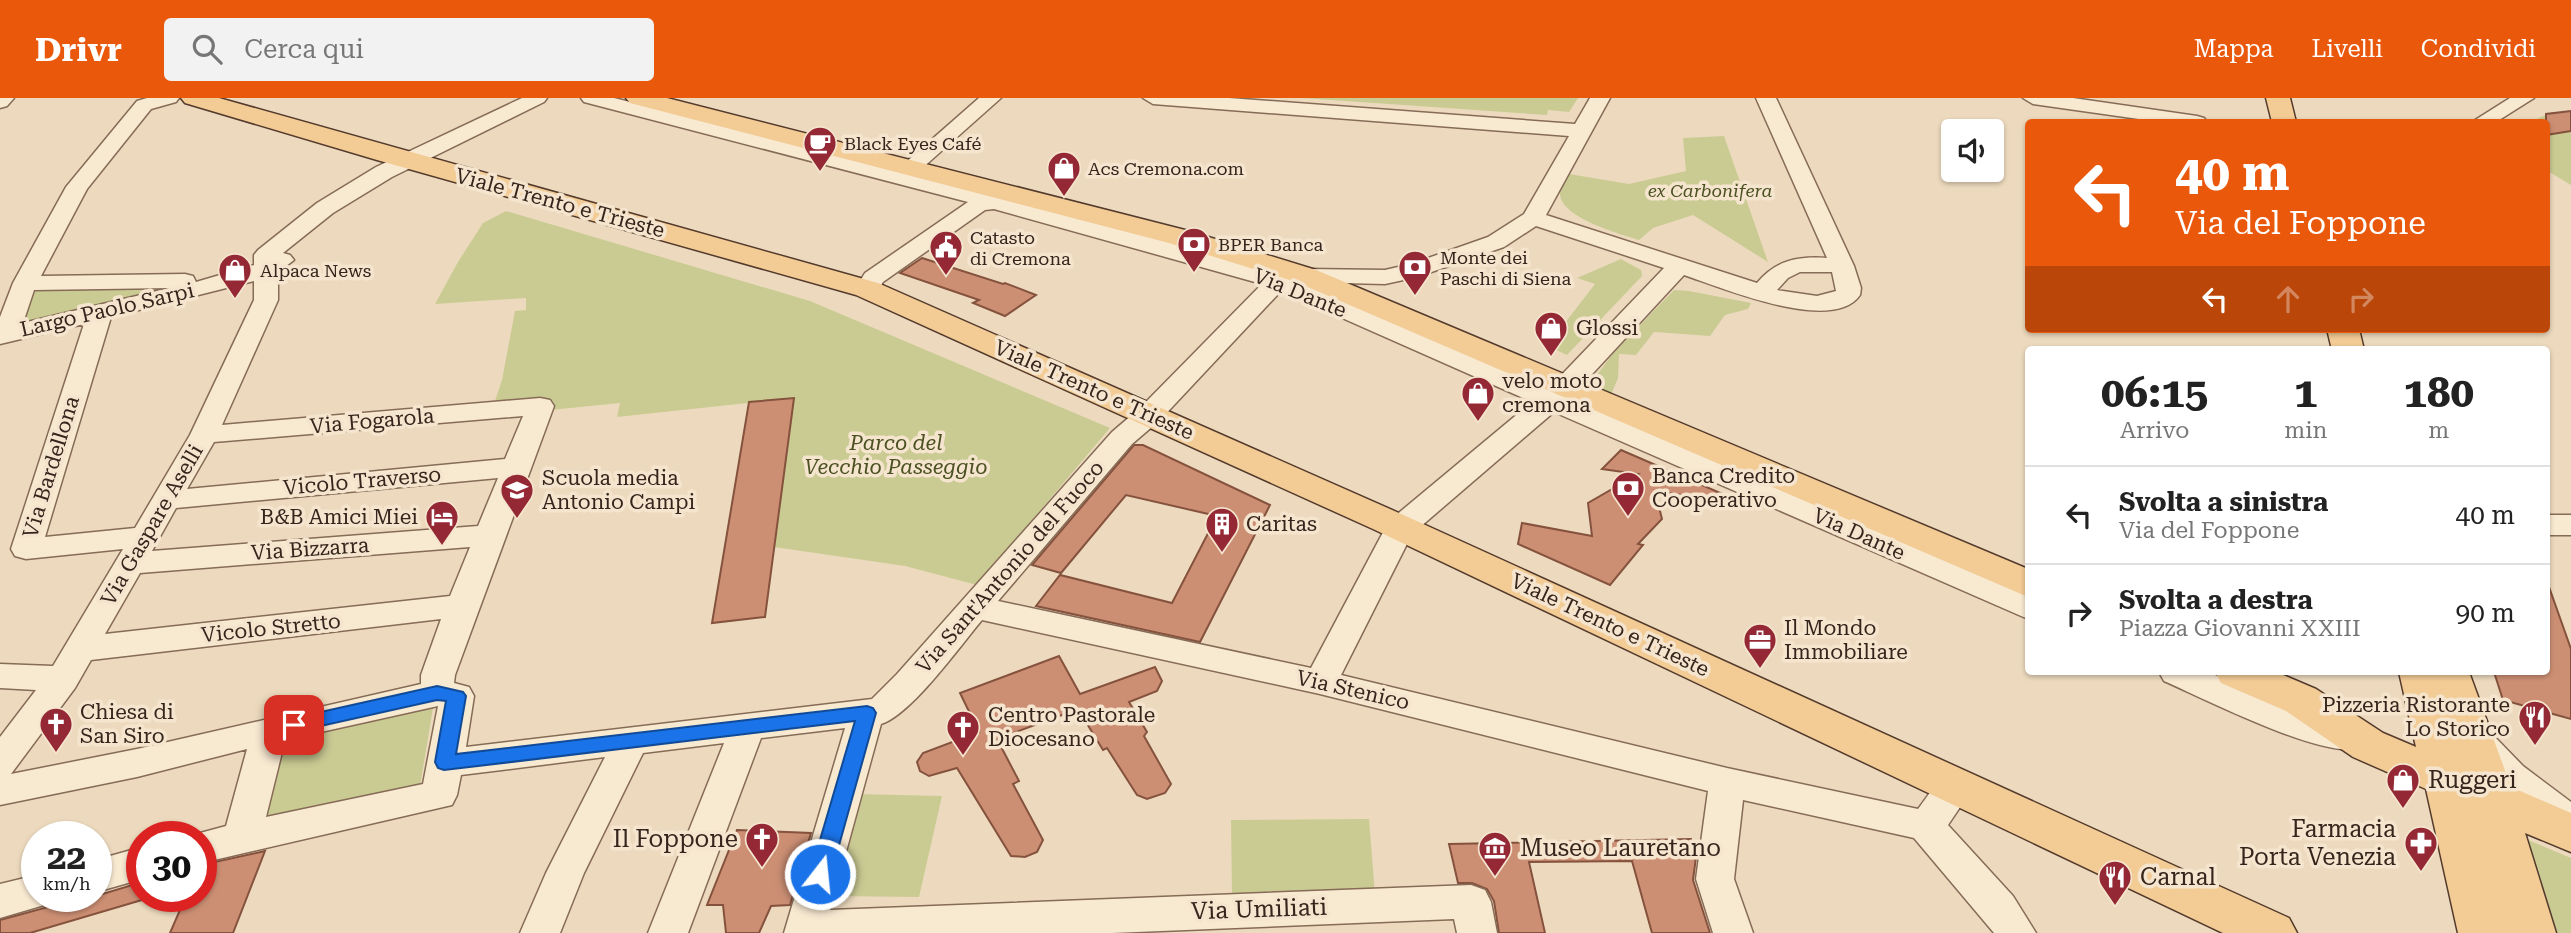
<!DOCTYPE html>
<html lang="it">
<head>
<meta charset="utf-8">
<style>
  :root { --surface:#fff; --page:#f2f2f2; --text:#222; --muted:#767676; --line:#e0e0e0; --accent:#ea580c }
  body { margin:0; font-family:"Roboto Serif",serif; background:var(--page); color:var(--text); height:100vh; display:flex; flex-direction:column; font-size:26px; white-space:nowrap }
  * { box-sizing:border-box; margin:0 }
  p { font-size:23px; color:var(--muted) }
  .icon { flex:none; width:38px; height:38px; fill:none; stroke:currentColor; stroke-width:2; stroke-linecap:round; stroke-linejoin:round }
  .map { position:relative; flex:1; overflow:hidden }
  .panel { position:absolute; left:2025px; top:248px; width:525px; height:329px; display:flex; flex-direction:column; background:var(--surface); border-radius:7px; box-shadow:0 2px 5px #0004 }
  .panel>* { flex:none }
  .hud { position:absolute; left:2025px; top:21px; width:525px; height:214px; border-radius:7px; box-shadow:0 2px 5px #0004; background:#ea580c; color:#fff; overflow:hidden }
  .buttons { position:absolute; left:1941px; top:21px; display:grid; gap:14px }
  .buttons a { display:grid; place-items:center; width:63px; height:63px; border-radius:7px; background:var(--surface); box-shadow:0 2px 5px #0004; font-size:35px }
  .speed { position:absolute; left:21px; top:723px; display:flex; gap:14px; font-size:35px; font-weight:700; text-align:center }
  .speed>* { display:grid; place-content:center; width:91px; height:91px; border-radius:50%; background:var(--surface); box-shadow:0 2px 5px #0004; line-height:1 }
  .speed small { font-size:18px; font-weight:400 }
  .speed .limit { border:10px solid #d22; background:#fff; color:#111 }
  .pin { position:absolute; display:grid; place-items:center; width:60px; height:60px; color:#fff; margin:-30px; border-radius:14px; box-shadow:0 4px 10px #0006 }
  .me { position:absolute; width:77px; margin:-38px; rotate:16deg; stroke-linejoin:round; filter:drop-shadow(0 0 5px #0008) }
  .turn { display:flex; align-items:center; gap:24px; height:147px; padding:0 35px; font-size:32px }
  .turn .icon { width:91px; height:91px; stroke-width:2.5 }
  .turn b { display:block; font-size:49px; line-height:60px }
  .lanes { display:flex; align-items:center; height:66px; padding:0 35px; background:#0003; justify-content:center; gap:35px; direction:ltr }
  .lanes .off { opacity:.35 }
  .eta { display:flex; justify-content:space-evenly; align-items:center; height:119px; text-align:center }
  .eta b { font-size:42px; font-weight:700; line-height:49px }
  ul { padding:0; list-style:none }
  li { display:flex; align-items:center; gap:21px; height:98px; padding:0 35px; border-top:2px solid var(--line) }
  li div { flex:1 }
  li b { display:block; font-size:26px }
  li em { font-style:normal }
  header { display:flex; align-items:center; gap:42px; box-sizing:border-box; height:98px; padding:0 35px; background:var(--accent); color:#fff }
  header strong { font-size:33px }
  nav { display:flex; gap:38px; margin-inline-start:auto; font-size:24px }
  .search { width:490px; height:63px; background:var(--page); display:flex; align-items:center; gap:18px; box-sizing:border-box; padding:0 24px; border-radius:7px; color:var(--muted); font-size:26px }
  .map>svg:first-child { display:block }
  .green { fill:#cacb93 }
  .building { fill:#cc8f74; stroke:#85523d; stroke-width:2 }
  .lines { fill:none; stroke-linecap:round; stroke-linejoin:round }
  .minor-casing { stroke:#866b57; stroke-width:3 }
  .major-casing { stroke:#533a2c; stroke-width:3 }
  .minor { fill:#f8e9d1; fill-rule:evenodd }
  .major { fill:#f2cb95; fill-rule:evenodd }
  .route { fill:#1a73e8; stroke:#114b97; stroke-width:2 }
  .labels { text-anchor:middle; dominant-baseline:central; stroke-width:7; stroke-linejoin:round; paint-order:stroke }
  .far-poi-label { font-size:18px; fill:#35251c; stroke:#f5e5ce; text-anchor:start }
  .far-park-label { font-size:18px; font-style:italic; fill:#4b5122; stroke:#f5e5ce }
  .street-label { font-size:21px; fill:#35251c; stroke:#f5e5ce }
  .poi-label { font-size:21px; fill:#35251c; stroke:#f5e5ce; text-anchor:start }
  .park-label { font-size:21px; font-style:italic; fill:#4b5122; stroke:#f5e5ce }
  .near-poi-label { font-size:24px; fill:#35251c; stroke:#f5e5ce; text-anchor:start }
  .near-street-label { font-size:24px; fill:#35251c; stroke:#f5e5ce }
</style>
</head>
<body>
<header>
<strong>Drivr</strong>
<div class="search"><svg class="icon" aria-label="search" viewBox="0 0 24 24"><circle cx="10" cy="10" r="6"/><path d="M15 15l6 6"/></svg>Cerca qui</div>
<nav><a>Mappa</a><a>Livelli</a><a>Condividi</a></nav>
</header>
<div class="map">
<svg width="2571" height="835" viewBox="0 0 2571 835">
  <rect width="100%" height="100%" fill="#eddabe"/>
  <!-- green -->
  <g class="green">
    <path d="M1302,0H1578L1569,14L1548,12L1547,17Z"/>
    <path d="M2571,13V87L2546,72V24H2530L2548,16Z"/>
    <path d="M1724,38L1768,164L1693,117L1653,130L1639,142C1620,136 1561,120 1560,96C1559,89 1565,82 1569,76L1629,86L1686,73L1683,40Z"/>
    <path d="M506,113L810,203L1110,330L977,487L905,468L774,449L793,300L617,319L620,305L551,312L553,304L493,309L502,282L515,213L526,212V200L435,206L458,164L483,125Z"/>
    <path d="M1621,161L1641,172L1642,178L1567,257L1550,249L1555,245L1551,243L1595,186L1577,180Z"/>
    <path d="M159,189L150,196L20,226L31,190Z"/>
    <path d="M1674,192L1689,193L1751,205L1748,211L1725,217L1710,238L1654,234L1636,257L1619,256L1618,280L1610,299L1589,288L1614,254Z"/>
    <path d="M434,604L420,688L264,723L286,636Z"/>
    <path d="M855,696L942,698L919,799L826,798Z"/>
    <path d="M1369,721L1375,796L1232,800L1231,722Z"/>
    <path d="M2528,742L2571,760V835H2557Z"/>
  </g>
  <!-- building -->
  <g class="building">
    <path d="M2571,13V33L2546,37V16Z"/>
    <path d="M922,160L1003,186L1005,185L1036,197L1005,218L973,205L979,202L900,175Z"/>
    <path d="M794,300L765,519L712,525L749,304Z"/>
    <path d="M1134,347H1143L1270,407L1200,544L1036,508L1060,477L1172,505L1217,418L1126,397L1061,475L1032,467Z"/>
    <path d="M1621,352L1725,397L1723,403L1655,393L1662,421L1638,446L1643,447L1610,487L1518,446L1522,425L1592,438L1588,405L1638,376L1602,371Z"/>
    <path d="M2546,489H2549L2571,551V621L2503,602L2494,574H2546Z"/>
    <path d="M1059,558L1080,596L1155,569L1162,583L1157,593L1129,604L1147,634L1144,638L1171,686L1165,695L1147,701L1137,697L1107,650L1103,652L1078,611L997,641L1019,683L1013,686L1043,742L1037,754L1025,759L1011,758L957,670L929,678L920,673L917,664L923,655L979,634L960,595Z"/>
    <path d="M737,732L811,735L790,807L771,808L759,835H726L723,807H707Z"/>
    <path d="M1691,741L1696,759L1693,782L1710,835H1652L1632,763L1529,764L1545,835H1499L1494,803L1487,791L1472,785H1458L1449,746Z"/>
    <path d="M265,753L233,835H170L186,798H201V767Z"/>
    <path d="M142,784V802L30,835H0V822L52,808L55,802L70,798H96Z"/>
  </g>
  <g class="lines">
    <defs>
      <g id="minor">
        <path d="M0,0H14L7,8L0,10Z"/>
        <path d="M147,0H179L176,4L151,11L87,91L41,178L185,176L193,178L196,184L254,167V157L258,152L317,105L376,69L522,0H547L544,4L392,79L333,115L283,155L290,157L294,162L278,174V202L222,327L540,300L550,302L554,308L455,577L454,585L469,589L474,598L466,649L872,601L897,576L1112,334L1140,310L1262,186L994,111L985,112L883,184L876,196L867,198L858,196L855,191L865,175L968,104L584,4L581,0H614L904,73L901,69L905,65L979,0H1001L919,73L912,75L1239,163L1297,183L1294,178L1298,173L1306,171L1385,172L1411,166L1488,139L1524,116L1569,38L1153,6L1143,0H1229L1575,26L1590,0H1610L1546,117L1757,185C1776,162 1798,158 1827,160L1756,0H1776L1854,168L1861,190L1860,197C1833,237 1720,189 1684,177L1570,300L2028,497V521L1554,314L1412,436L1341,577L1727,670L1918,711C1933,692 1943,668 1970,677L1975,687L1948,727L2013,798L2036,835H1994L1914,740L1743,702L1734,781L1753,835H1713L1696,781L1708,693L1320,596L982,522C960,548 911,617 881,626L830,812L1471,787L1485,792L1491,804L1497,835H1457L1454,821L1112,835H784L845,630L761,640L688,835H648L724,645L643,655L584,775L560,835H520L546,775L605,659L461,677L457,697L452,707L201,765V738H189L226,728L247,651L137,679L0,707V639L36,592L0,590V566L53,568L123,451L26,461L15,458L11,451L84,226L0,246V219L13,185L66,89L137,3ZM1536,128L1664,170L1548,291L1300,184L1385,186L1417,179L1504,149ZM1800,174H1832L1836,193L1817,198L1777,192L1788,180ZM254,183V202L190,337L135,430L45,439L111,219ZM170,190L23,225L34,192ZM1281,193L1532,304L1389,423L1311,570L998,503L1132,346L1160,322ZM523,318L505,361L187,391L214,344ZM498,380L478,428L152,453L176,410ZM470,449L450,498L105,536L140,475ZM441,521L421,577V586L137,651L11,676L75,590L91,562ZM438,608L423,686L266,719L285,642Z"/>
        <path d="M2023,0H2073L2197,18L2204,20L2207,24H2160L2033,6Z"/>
        <path d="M2510,0H2534L2496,24H2472Z"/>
        <rect x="2546" y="417" width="25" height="20"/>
        <path d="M2159,574H2208L2302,614L2360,632L2366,641L2360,650C2324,662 2203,600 2164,583Z"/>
        <path d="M2478,631L2491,635L2523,668L2571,704V738C2535,726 2479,679 2460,645L2465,635Z"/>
        <path d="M142,749V781L96,794V762Z"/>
        <path d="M37,777V798H54L51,805L0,820V786Z"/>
      </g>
      <g id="major">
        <path d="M181,0H219L878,185L1399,415L2289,820L2297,835H2223L1373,431L856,197L377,62L185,5Z"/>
        <path d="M626,0H667L1189,133L1316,172L2028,471V499L1296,184L1169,145L630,5Z"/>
        <path d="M2266,0H2290L2296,24H2272Z"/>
        <path d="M2327,231H2359L2364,252H2332Z"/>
        <path d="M2215,574H2276L2316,591L2383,635L2416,649L2399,574H2469L2511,689L2571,715V754L2525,735L2556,835H2458L2426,691L2353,659L2286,613L2221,585Z"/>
      </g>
    </defs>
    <!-- minor casing -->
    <use href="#minor" class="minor-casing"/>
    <!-- major casing -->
    <use href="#major" class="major-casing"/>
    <!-- minor -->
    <use href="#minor" class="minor"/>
    <!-- major -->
    <use href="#major" class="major"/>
  </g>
  <!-- route -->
  <path class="route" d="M437,588L463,594L466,598L456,656L867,608L873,610L876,615L831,776L828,782L820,785L813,782L810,776L855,623L444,672L438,670L435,664L446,603L437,602L294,634L288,632L285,627L288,622L294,620Z"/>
  <!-- icons -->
  <defs>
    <symbol id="cafe-pin" viewBox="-11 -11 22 30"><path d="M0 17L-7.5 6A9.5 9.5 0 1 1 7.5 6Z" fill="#942834" stroke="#f5e5ce"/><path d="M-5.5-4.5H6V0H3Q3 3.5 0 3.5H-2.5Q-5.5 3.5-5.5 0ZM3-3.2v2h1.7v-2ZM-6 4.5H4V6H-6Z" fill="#fff"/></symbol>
    <symbol id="shop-pin" viewBox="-11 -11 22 30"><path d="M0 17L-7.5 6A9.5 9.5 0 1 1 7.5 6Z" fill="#942834" stroke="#f5e5ce"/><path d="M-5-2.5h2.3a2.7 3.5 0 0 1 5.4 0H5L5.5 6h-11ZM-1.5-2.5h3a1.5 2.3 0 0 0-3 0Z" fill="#fff"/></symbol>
    <symbol id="bank-pin" viewBox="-11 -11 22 30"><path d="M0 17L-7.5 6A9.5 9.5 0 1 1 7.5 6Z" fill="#942834" stroke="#f5e5ce"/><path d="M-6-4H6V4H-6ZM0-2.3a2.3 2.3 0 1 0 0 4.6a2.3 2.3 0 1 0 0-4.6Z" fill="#fff"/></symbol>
    <symbol id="civic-pin" viewBox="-11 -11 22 30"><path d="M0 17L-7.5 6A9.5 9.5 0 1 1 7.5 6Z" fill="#942834" stroke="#f5e5ce"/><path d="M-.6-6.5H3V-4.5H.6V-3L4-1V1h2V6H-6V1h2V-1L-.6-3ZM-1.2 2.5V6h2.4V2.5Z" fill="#fff"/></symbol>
    <symbol id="school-pin" viewBox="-11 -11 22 30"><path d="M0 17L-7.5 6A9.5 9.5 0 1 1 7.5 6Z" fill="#942834" stroke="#f5e5ce"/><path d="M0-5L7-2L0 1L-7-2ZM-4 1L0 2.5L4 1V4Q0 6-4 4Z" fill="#fff"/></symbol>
    <symbol id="hotel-pin" viewBox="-11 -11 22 30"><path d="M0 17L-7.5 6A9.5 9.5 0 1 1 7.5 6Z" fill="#942834" stroke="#f5e5ce"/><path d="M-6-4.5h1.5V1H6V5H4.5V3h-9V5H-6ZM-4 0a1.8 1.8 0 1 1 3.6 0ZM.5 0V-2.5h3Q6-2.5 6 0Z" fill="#fff"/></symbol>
    <symbol id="building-pin" viewBox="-11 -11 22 30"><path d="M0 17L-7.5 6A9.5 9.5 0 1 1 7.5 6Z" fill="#942834" stroke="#f5e5ce"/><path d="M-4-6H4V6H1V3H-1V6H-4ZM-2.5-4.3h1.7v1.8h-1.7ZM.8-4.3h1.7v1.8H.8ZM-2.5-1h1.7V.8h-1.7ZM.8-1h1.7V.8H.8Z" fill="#fff"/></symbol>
    <symbol id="office-pin" viewBox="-11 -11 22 30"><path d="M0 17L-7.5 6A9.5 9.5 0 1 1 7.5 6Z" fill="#942834" stroke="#f5e5ce"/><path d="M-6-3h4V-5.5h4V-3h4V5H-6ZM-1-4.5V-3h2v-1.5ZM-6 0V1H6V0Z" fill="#fff"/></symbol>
    <symbol id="restaurant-pin" viewBox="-11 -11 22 30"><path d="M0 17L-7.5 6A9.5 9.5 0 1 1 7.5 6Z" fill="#942834" stroke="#f5e5ce"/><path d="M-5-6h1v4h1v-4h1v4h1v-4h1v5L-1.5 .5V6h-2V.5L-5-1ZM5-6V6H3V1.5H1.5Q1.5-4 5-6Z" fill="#fff"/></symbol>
    <symbol id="church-pin" viewBox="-11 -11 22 30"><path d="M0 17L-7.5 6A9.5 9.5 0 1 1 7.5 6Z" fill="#942834" stroke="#f5e5ce"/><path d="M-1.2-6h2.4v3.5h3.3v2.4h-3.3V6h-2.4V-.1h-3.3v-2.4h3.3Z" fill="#fff"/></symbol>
    <symbol id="pharmacy-pin" viewBox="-11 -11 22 30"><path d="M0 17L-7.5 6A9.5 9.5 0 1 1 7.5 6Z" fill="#942834" stroke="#f5e5ce"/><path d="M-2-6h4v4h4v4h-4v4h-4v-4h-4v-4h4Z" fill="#fff"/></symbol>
    <symbol id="museum-pin" viewBox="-11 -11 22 30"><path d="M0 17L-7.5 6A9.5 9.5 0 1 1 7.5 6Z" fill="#942834" stroke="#f5e5ce"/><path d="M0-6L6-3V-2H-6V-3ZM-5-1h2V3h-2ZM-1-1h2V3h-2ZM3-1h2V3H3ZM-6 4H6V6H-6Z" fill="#fff"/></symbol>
  </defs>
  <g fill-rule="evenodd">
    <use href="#cafe-pin" x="801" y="26" width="38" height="52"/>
    <use href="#shop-pin" x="1045" y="51" width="38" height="52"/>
    <use href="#bank-pin" x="1175" y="127" width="38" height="52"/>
    <use href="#civic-pin" x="927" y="130" width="38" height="52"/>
    <use href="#bank-pin" x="1396" y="150" width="38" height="52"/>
    <use href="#shop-pin" x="216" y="153" width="38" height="52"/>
    <use href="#shop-pin" x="1532" y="211" width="38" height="52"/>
    <use href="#shop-pin" x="1459" y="276" width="38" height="52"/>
    <use href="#bank-pin" x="1609" y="371" width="38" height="52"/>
    <use href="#school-pin" x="498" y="373" width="38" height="52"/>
    <use href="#hotel-pin" x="423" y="400" width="38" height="52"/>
    <use href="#building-pin" x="1203" y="407" width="38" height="52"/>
    <use href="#office-pin" x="1741" y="523" width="38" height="52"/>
    <use href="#restaurant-pin" x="2516" y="600" width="38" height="52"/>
    <use href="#church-pin" x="37" y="607" width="38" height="52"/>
    <use href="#church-pin" x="944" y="610" width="38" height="52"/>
    <use href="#shop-pin" x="2384" y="663" width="38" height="52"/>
    <use href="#church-pin" x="743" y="722" width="38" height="52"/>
    <use href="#pharmacy-pin" x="2402" y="726" width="38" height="52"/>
    <use href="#museum-pin" x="1476" y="731" width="38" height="52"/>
    <use href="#restaurant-pin" x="2096" y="760" width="38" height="52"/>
  </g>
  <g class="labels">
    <!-- far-poi labels -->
    <g class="far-poi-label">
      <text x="844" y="45">Black Eyes Café</text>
      <text x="1088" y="70">Acs Cremona.com</text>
      <text x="970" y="139">Catasto<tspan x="970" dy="21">di Cremona</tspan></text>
      <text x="1218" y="146">BPER Banca</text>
      <text x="1440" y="159">Monte dei<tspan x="1440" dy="21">Paschi di Siena</tspan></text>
      <text x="260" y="172">Alpaca News</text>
    </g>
    <!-- far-park labels -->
    <g class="far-park-label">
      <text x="1710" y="92">ex Carbonifera</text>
    </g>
    <!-- street labels -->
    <g class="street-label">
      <text transform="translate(560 105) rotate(15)">Viale Trento e Trieste</text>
      <text transform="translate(1300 195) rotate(22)">Via Dante</text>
      <text transform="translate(107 212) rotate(-13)">Largo Paolo Sarpi</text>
      <text transform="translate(1094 292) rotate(24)">Viale Trento e Trieste</text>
      <text transform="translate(372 323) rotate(-5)">Via Fogarola</text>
      <text transform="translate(51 369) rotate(-73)">Via Bardellona</text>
      <text transform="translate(362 383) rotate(-5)">Vicolo Traverso</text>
      <text transform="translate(152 427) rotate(-60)">Via Gaspare Aselli</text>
      <text transform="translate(1859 436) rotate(24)">Via Dante</text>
      <text transform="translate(310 451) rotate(-4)">Via Bizzarra</text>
      <text transform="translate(1010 469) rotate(-49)">Via Sant'Antonio del Fuoco</text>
      <text transform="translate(1610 527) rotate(25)">Viale Trento e Trieste</text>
      <text transform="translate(271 530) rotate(-6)">Vicolo Stretto</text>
      <text transform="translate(1353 592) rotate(13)">Via Stenico</text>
    </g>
    <!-- poi labels -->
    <g class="poi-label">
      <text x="1576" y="230">Glossi</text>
      <text x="1502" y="283">velo moto<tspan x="1502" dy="24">cremona</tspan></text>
      <text x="1652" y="378">Banca Credito<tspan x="1652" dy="24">Cooperativo</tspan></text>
      <text x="542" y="380">Scuola media<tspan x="542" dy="24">Antonio Campi</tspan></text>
      <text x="418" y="419" text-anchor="end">B&amp;B Amici Miei</text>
      <text x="1246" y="426">Caritas</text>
      <text x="1784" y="530">Il Mondo<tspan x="1784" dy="24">Immobiliare</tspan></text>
      <text x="2510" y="607" text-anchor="end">Pizzeria Ristorante<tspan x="2510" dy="24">Lo Storico</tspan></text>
      <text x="80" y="614">Chiesa di<tspan x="80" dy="24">San Siro</tspan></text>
      <text x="988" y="617">Centro Pastorale<tspan x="988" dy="24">Diocesano</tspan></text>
    </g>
    <!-- park labels -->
    <g class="park-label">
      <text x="896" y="345">Parco del<tspan x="896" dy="24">Vecchio Passeggio</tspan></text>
    </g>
    <!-- near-poi labels -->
    <g class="near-poi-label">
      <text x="2428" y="682">Ruggeri</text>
      <text x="2396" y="731" text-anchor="end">Farmacia<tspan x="2396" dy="28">Porta Venezia</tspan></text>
      <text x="738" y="741" text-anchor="end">Il Foppone</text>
      <text x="1520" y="750">Museo Lauretano</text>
      <text x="2140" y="779">Carnal</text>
    </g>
    <!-- near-street labels -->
    <g class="near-street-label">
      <text transform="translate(1259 811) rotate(-2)">Via Umiliati</text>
    </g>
  </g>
</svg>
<div class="buttons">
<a><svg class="icon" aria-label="sound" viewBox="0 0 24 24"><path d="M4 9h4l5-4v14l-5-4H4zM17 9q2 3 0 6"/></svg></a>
</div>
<div class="speed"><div>22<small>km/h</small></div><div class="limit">30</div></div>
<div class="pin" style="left:294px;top:627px;background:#d93025"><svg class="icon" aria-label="arrive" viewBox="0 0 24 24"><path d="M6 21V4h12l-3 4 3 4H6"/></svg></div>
<svg class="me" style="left:820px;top:776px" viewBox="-20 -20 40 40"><circle r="17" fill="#1a73e8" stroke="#fff" stroke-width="3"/><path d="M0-11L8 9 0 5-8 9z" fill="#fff"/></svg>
<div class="hud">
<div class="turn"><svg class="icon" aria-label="left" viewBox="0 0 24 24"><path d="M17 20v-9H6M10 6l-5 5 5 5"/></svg><div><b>40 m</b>Via del Foppone</div></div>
<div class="lanes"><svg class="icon" aria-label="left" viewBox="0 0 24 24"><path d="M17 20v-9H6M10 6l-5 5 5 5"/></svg><svg class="icon off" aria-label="ahead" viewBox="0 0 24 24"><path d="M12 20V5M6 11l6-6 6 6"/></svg><svg class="icon off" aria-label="right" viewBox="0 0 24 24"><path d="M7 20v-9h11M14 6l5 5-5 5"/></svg></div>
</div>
<section class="panel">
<div class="eta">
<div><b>06:15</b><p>Arrivo</p></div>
<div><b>1</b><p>min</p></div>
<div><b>180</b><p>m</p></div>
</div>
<ul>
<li><svg class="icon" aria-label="left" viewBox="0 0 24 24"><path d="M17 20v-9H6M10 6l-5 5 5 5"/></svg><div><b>Svolta a sinistra</b><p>Via del Foppone</p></div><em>40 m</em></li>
<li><svg class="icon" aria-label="right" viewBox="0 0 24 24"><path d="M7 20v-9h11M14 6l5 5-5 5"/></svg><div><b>Svolta a destra</b><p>Piazza Giovanni XXIII</p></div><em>90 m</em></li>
</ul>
</section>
</div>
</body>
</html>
